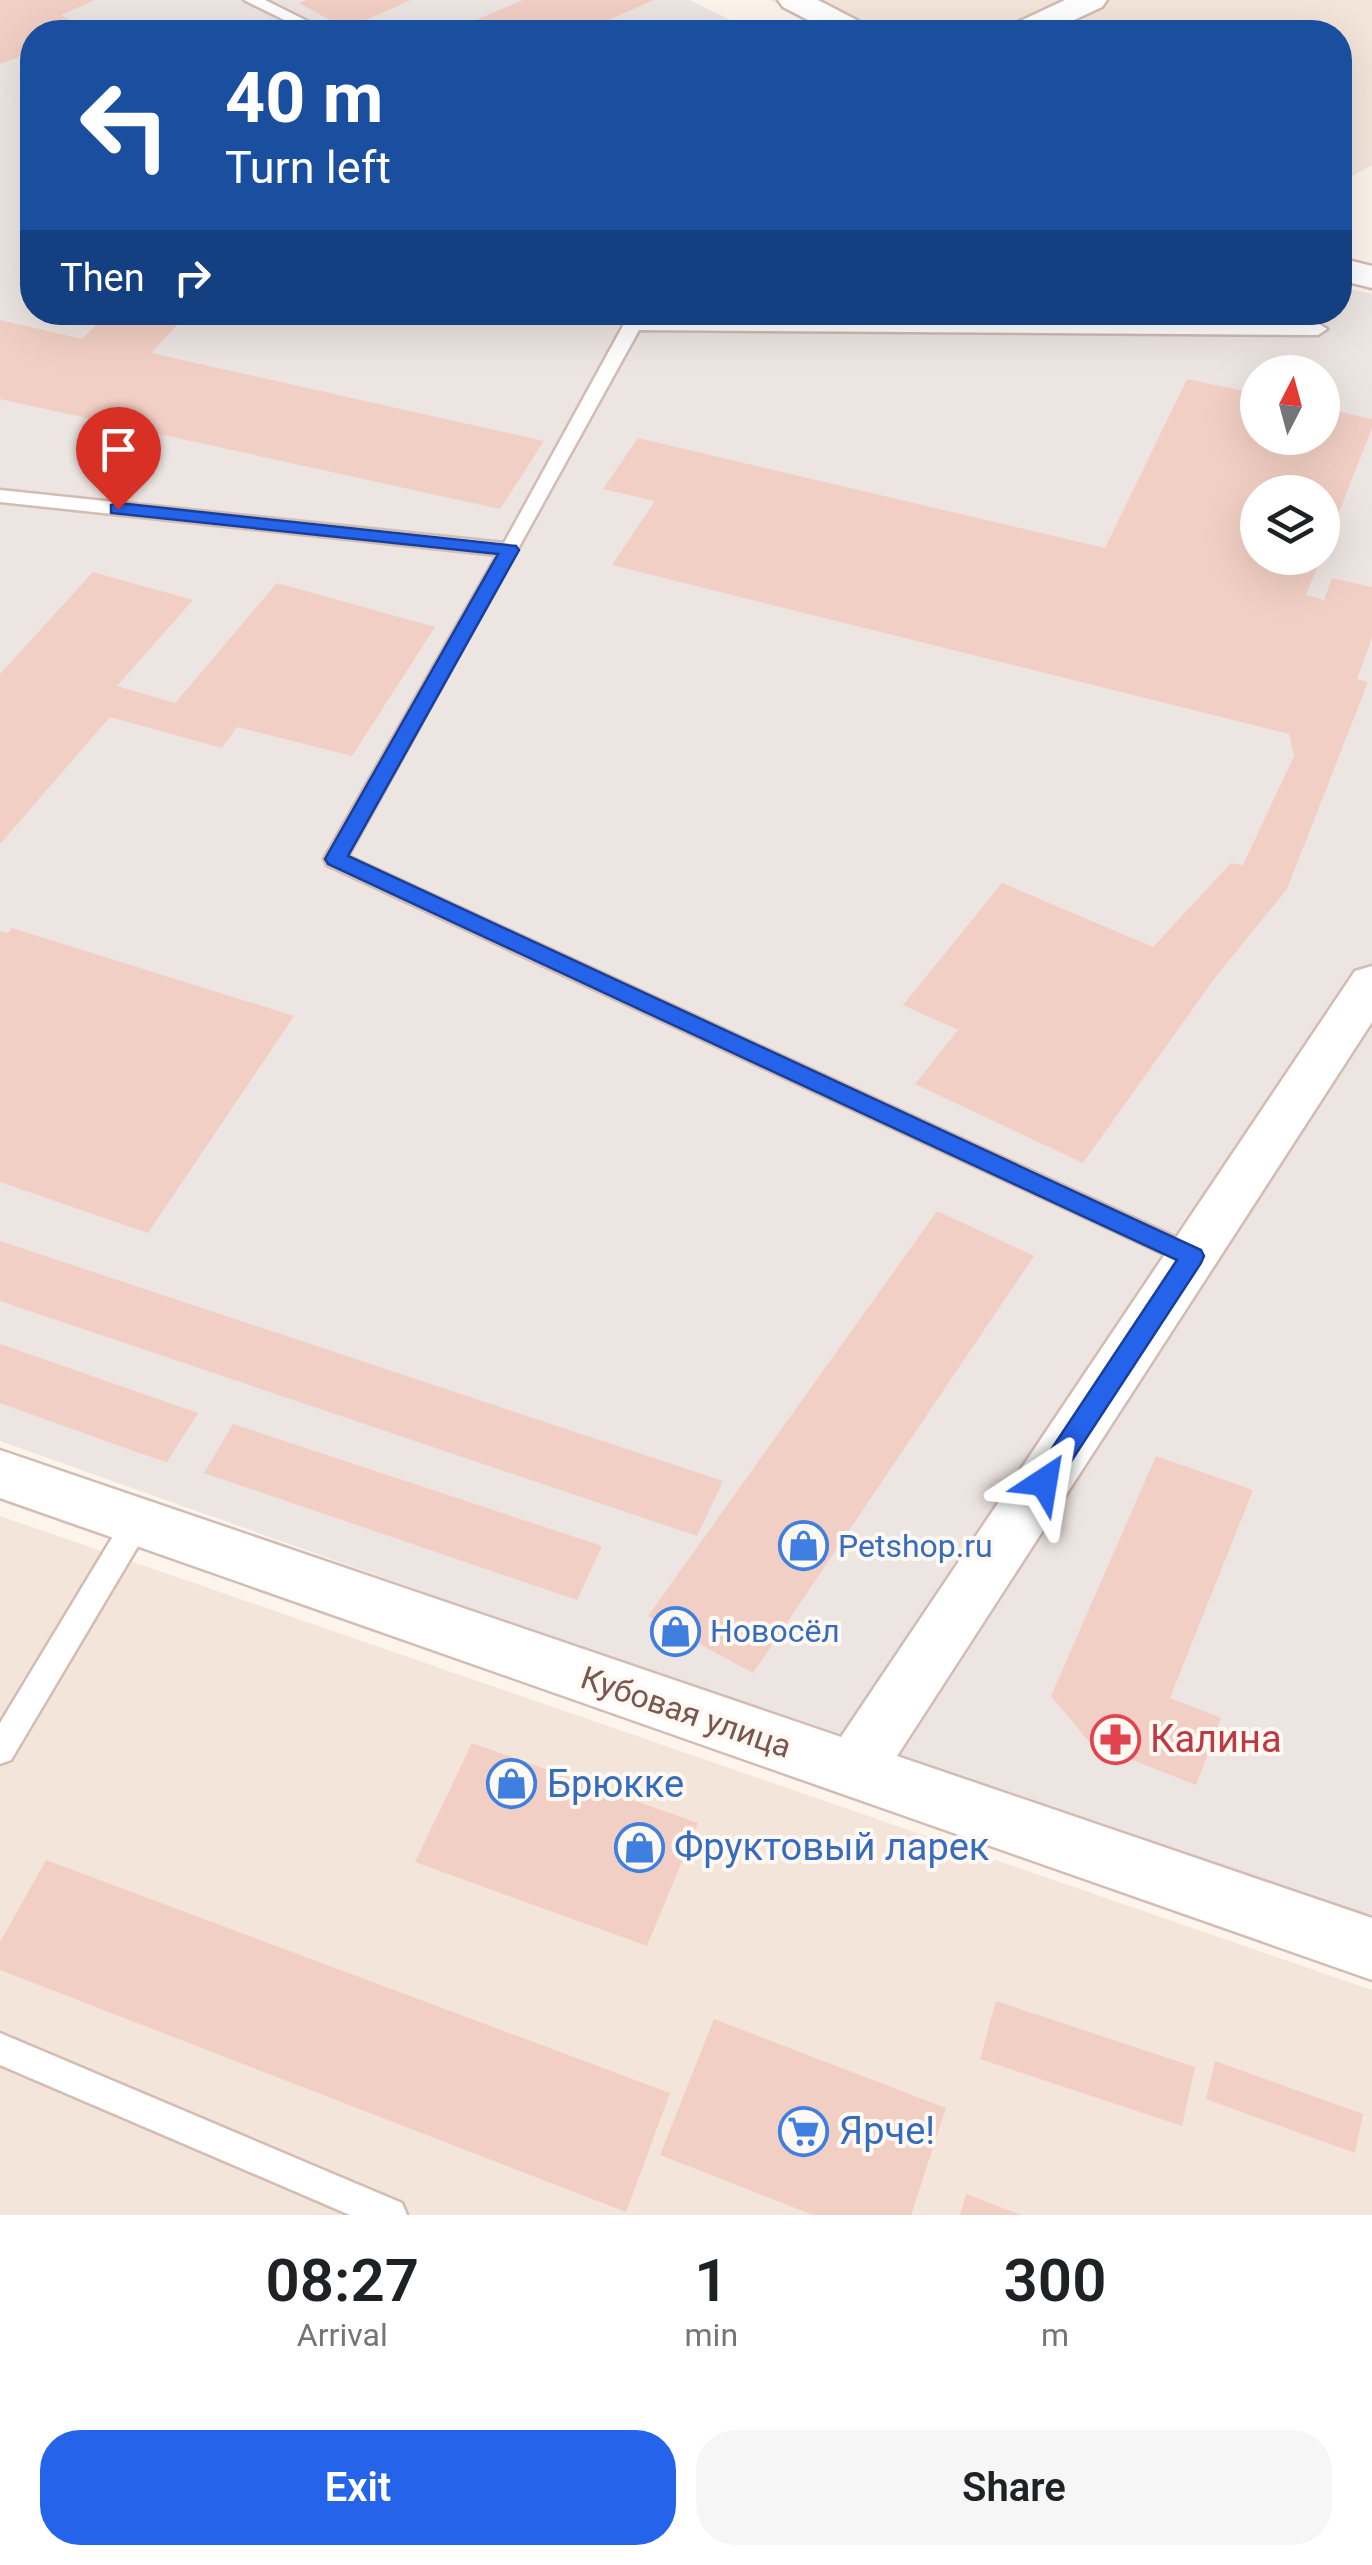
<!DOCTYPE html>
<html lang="en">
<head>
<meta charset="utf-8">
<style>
  :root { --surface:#fff; --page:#f6f6f6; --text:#202124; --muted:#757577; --accent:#2563eb }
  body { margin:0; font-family:Roboto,sans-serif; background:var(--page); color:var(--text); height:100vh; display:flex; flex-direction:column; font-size:38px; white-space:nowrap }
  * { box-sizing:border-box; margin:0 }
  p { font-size:32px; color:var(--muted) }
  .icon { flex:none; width:55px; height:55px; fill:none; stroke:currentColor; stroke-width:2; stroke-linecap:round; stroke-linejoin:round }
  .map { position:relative; height:2215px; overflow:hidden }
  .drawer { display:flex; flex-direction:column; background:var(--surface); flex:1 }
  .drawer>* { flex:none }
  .guide { position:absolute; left:20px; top:20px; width:1332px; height:305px; border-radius:40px; box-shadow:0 10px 40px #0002; background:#1a4fa0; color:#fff; overflow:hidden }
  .needle { width:65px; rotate:6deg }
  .fabs { position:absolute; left:1240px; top:355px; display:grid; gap:20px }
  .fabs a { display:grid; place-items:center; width:100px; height:100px; border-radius:50%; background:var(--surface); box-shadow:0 10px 40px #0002; font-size:50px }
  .pin { position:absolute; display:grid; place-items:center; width:85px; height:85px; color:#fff; margin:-102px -42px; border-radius:50% 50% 50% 0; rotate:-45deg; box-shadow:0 0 10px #0007 }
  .pin .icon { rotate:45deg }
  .me { position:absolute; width:110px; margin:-55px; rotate:33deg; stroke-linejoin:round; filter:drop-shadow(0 0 8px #0008) }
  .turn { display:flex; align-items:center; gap:35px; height:210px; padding:0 40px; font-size:45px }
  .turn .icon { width:130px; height:130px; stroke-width:2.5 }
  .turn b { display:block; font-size:70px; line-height:85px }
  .then { display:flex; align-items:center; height:95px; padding:0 40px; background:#0003; gap:20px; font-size:38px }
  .eta { display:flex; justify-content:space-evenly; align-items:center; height:170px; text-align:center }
  .eta b { font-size:60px; font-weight:600; line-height:70px }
  .primary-button { display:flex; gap:20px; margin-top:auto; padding:20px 40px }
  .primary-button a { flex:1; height:115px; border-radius:40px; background:var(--accent); color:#fff; font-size:40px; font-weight:600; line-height:115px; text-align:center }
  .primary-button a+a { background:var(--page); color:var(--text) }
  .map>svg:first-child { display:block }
  .residential { fill:#f4e5da }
  .industrial { fill:#ede5e1; fill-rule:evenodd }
  .building { fill:#f2cfc4 }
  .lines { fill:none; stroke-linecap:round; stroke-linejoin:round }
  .lane-casing { stroke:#d2bcb3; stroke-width:5 }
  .street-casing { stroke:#d2bcb3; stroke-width:5 }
  .lane { fill:#fff; fill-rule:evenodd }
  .street { fill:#fff; fill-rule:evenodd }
  .route { fill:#2563eb; stroke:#184099; stroke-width:2.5 }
  .labels { text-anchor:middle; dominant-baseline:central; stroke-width:8; stroke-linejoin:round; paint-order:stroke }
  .shop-label { font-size:32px; fill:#366cbe; stroke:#fff8f3; text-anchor:start }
  .street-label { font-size:32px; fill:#79574e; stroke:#fff8f3 }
  .near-health-label { font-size:38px; fill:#be3a42; stroke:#fff8f3; text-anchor:start }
  .near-shop-label { font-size:38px; fill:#366cbe; stroke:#fff8f3; text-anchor:start }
</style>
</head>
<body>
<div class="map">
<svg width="1372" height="2215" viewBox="0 0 1372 2215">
  <rect width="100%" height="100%" fill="#fdf4ec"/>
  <!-- residential -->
  <g class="residential">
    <path d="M770,0H1372V165L1340,183V32H835Z"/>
    <path d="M0,1516L1372,1990V2215H0Z"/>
  </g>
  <!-- industrial -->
  <path class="industrial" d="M0,0H689L756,32H32V312H1340V287L1372,294V1917L915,1767L0,1441ZM1258,372H1322V438H1258ZM1258,492H1322V558H1258Z"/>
  <!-- building -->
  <g class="building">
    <path d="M0,0H95L61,15L94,32H32V52L0,64Z"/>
    <path d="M307,0H411L346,29L299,3Z"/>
    <path d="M523,0H654L581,32H448Z"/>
    <path d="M109,312H189L151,353L544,441L500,509L0,399V320L82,339Z"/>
    <path d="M1187,379L1258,394V438H1322V408L1372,419V428L1323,553L1322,492H1258V558H1321L1306,595L1324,600L1332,578L1372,587V637L1357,679L1368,682L1287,889L1217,975L1083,1163L915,1084L958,1030L903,1005L1002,883L1153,947L1231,863L1243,865L1294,756L1289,734L612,565L655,501L603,489L638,438L1105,548Z"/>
    <path d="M93,572L193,600L117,686L175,703L277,583L435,627L352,756L237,727L222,748L110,717L0,844V674Z"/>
    <path d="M12,928L294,1016L148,1233L0,1182V931L8,933Z"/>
    <path d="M937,1211L1034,1256L753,1673L648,1616Z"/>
    <path d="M0,1241L723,1481L697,1536L0,1301Z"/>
    <path d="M0,1344L198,1413L167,1462L139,1453L0,1403Z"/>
    <path d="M233,1424L602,1546L577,1600L204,1473Z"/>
    <path d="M1156,1456L1253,1490L1170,1698L1221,1718L1196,1785L1091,1744L1051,1696Z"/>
    <path d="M472,1743L698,1823L647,1946L415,1862Z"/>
    <path d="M46,1860L670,2093L626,2212L0,1970V1942Z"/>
    <path d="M996,2001L1195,2067L1182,2126L980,2059Z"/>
    <path d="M714,2019L946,2108L911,2215H813L660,2155Z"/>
    <path d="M1215,2061L1363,2114L1355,2153L1206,2099Z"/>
    <path d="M966,2194L1021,2215H960Z"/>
  </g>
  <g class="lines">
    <defs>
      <g id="lane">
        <path d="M244,0H265L329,32H309Z"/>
        <path d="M633,318L1318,323L1327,329L1318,335L639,330L348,856L1201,1249L1205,1256L1201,1263L1192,1266L1183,1263L327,865L324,859L497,555L0,502V490L504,543L624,324Z"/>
        <path d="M137,1510L147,1513L151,1522L147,1531L11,1760L0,1764V1723L127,1513Z"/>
        <path d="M0,2033L402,2203L407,2215H350L0,2065Z"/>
      </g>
      <g id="street">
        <path d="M778,0H818L866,25L871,32H831L783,7Z"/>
        <path d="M1065,0H1107L1102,7L1048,32H1007L1012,25Z"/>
        <path d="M1340,258L1372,266V288L1340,280Z"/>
        <path d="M1372,966V1022L897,1756L1372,1918V1980L0,1498V1450L841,1737L1355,971Z"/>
      </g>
    </defs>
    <!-- lane casing -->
    <use href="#lane" class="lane-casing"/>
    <!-- street casing -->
    <use href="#street" class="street-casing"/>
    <!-- lane -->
    <use href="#lane" class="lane"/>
    <!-- street -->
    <use href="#street" class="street"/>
  </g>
  <!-- route -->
  <path class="route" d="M118,503L516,546L519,550L348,856L1201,1250L1204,1256L1201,1263L1053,1489L1044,1492L1035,1489L1031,1482L1035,1474L1177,1260L328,864L325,859L498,554L111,513V505Z"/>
  <!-- icons -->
  <defs>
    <symbol id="shop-ring" viewBox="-11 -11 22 22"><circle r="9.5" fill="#fff8f3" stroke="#3f7fe0" stroke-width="1.5"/><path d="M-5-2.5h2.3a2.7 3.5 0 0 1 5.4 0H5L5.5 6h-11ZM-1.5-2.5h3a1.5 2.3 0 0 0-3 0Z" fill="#3f7fe0"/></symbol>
    <symbol id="pharmacy-ring" viewBox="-11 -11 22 22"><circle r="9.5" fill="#fff8f3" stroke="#e0444e" stroke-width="1.5"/><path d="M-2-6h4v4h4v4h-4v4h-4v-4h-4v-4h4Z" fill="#e0444e"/></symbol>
    <symbol id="supermarket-ring" viewBox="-11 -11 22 22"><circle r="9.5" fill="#fff8f3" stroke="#3f7fe0" stroke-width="1.5"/><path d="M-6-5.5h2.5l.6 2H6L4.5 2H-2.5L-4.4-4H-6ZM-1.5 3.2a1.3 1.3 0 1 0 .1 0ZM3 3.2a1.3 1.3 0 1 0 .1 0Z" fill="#3f7fe0"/></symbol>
  </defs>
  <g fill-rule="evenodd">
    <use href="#shop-ring" x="776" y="1518" width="55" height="55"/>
    <use href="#shop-ring" x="648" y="1604" width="55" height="55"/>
    <use href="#pharmacy-ring" x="1088" y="1712" width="55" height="55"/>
    <use href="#shop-ring" x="484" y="1756" width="55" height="55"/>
    <use href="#shop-ring" x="612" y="1820" width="55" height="55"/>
    <use href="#supermarket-ring" x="776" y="2104" width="55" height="55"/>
  </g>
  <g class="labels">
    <!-- shop labels -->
    <g class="shop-label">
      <text x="838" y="1546">Petshop.ru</text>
      <text x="710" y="1631">Новосёл</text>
    </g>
    <!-- street labels -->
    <g class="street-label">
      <text transform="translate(686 1712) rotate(19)">Кубовая улица</text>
    </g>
    <!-- near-health labels -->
    <g class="near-health-label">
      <text x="1150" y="1739">Калина</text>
    </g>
    <!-- near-shop labels -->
    <g class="near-shop-label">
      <text x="547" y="1784">Брюкке</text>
      <text x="674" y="1847">Фруктовый ларек</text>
      <text x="839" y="2131">Ярче!</text>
    </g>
  </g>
</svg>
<div class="fabs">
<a><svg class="needle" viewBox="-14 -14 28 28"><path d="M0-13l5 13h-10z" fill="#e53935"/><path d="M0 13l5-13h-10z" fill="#757577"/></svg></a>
<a><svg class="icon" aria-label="layers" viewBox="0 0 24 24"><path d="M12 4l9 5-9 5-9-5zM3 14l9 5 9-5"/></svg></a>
</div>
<div class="pin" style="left:118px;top:509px;background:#d93025"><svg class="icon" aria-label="arrive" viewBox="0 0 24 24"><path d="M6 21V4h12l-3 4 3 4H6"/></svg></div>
<svg class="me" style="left:1044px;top:1482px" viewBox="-20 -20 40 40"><path d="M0-17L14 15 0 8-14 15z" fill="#2563eb" stroke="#fff" stroke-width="4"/></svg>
<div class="guide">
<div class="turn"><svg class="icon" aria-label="left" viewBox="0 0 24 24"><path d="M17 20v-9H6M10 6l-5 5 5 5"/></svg><div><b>40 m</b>Turn left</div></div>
<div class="then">Then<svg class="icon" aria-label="right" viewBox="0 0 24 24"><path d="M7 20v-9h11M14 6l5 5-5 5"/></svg></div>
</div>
</div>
<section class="drawer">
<div class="eta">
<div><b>08:27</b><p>Arrival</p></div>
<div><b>1</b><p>min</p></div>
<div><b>300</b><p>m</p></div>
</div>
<div class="primary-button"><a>Exit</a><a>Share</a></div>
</section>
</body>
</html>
